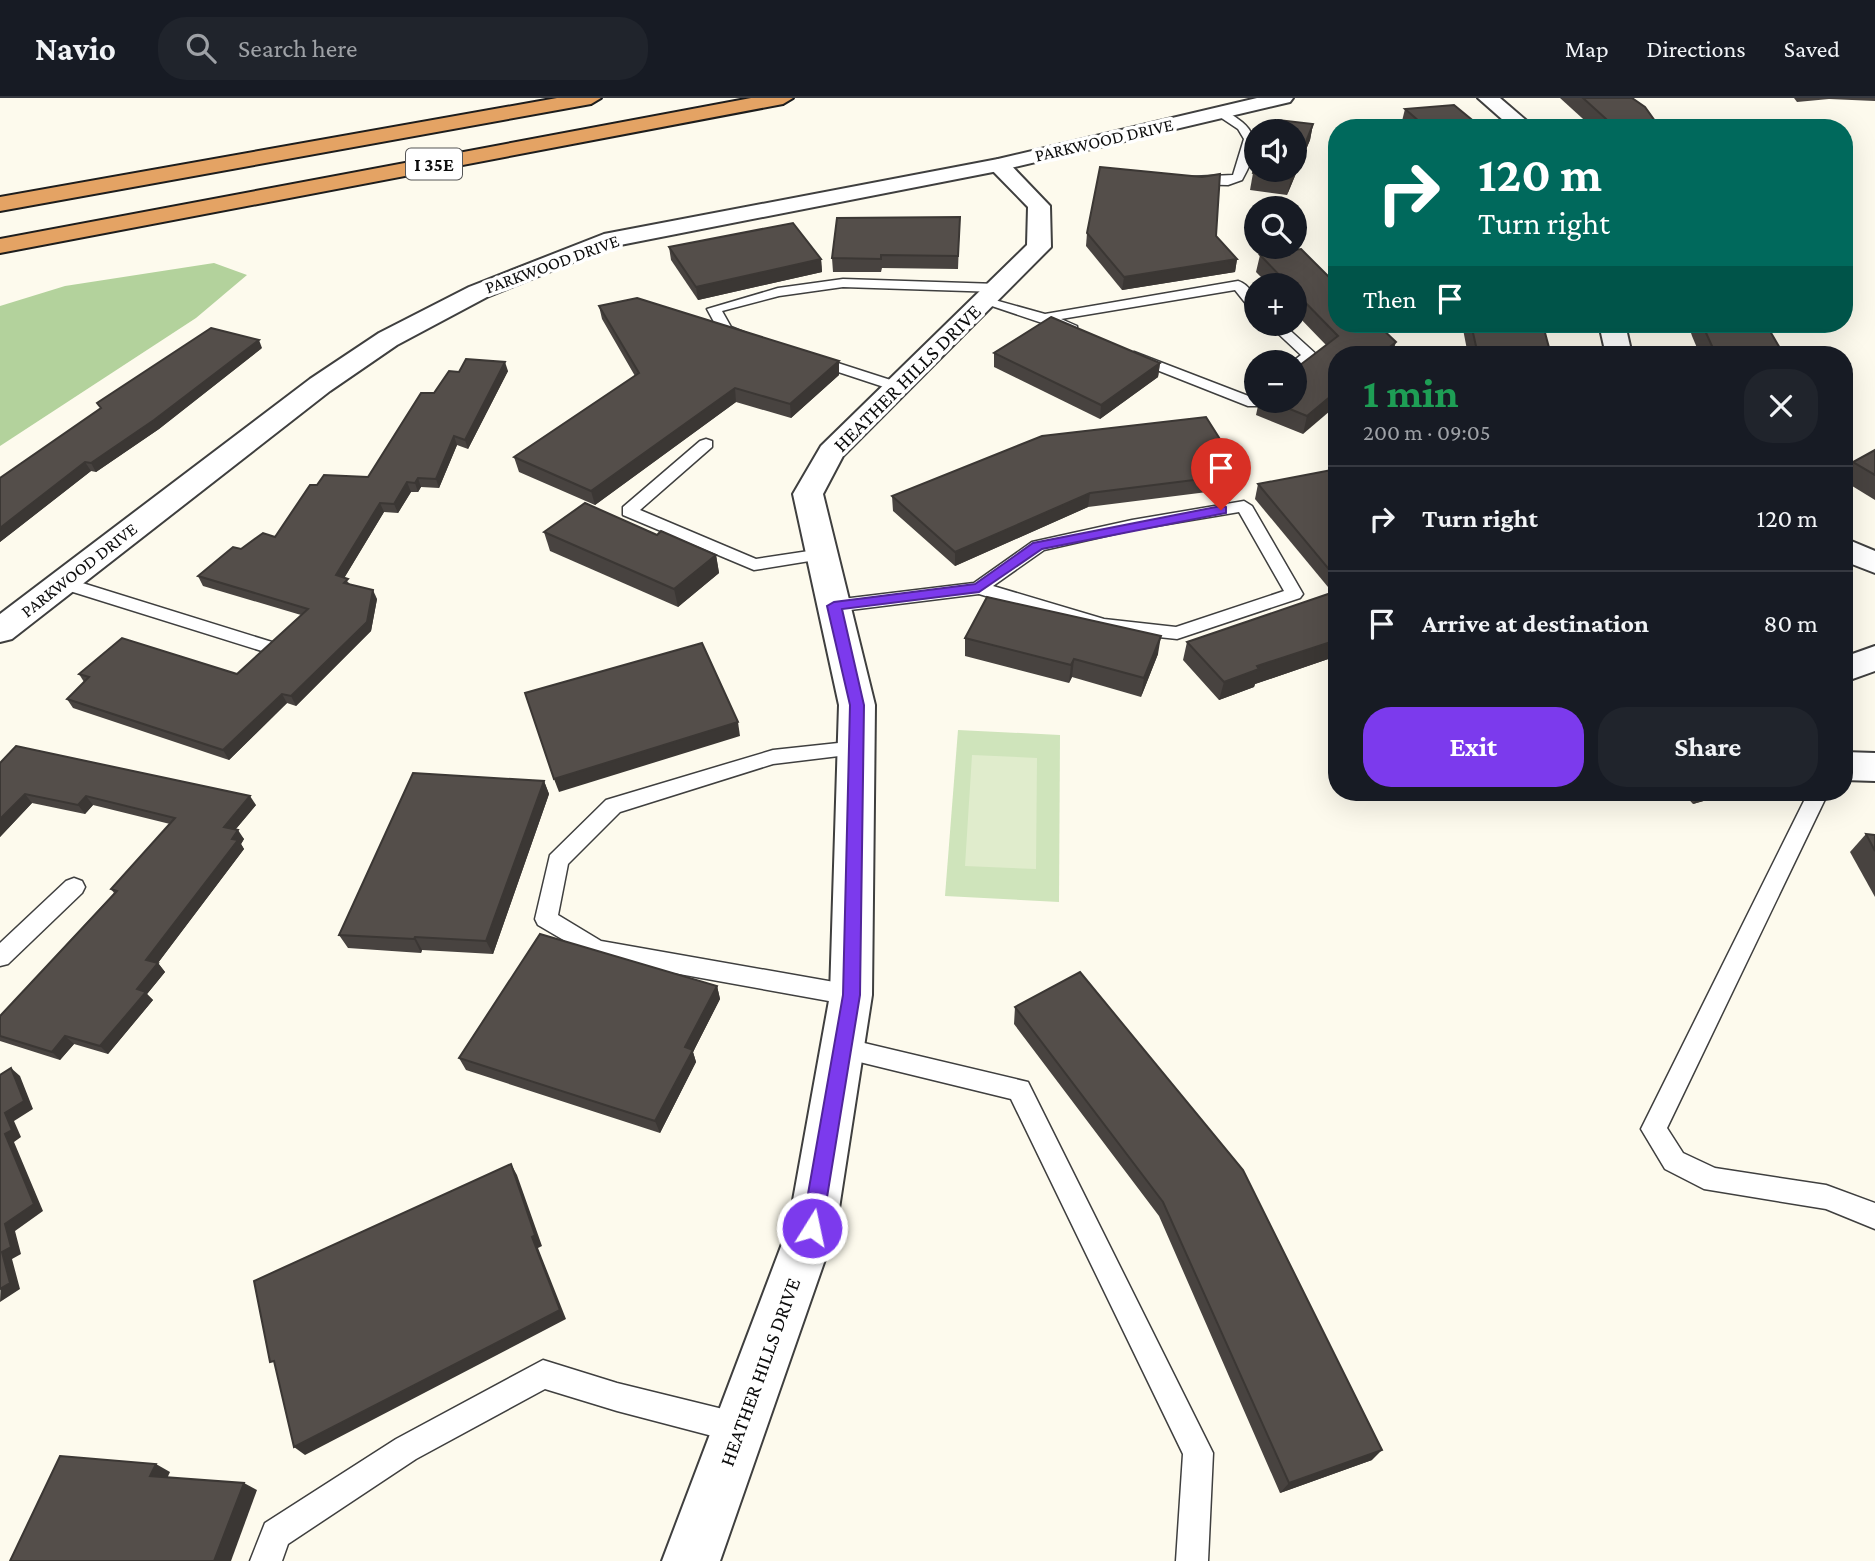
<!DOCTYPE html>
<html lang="en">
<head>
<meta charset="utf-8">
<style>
  :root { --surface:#171b24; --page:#20242c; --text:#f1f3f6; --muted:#9ea1a6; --line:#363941; --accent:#7c3aed }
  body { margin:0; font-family:"Crimson Pro",serif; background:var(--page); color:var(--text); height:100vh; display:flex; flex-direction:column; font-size:26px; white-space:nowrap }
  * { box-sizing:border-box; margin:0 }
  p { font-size:23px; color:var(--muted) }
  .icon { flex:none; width:38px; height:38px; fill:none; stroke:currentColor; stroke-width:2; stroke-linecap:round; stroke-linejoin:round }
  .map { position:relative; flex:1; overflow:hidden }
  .details { position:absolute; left:1328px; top:248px; width:525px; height:455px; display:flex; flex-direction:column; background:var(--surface); border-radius:28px; box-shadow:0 7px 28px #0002 }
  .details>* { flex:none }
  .banner { position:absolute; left:1328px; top:21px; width:525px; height:214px; border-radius:28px; box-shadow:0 7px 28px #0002; background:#00695c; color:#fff; overflow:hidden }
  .buttons { position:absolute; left:1244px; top:21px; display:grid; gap:14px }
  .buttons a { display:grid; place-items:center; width:63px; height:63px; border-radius:50%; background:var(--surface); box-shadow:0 7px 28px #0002; font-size:35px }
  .pin { position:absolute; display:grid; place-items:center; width:60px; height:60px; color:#fff; margin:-72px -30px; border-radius:50% 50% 50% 0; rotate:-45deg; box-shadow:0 0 7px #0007 }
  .pin .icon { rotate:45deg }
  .me { position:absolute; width:77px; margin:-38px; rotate:10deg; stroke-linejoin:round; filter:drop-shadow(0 0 5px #0008) }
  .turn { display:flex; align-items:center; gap:24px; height:147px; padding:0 35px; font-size:32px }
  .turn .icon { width:91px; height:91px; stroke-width:2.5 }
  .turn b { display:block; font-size:49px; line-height:60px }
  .then { display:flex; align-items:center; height:66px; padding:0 35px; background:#0003; gap:14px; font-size:26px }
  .round { display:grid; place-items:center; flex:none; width:74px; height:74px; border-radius:28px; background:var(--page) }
  .summary { display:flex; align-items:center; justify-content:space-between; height:119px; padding:0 35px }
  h1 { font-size:42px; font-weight:700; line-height:52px; color:#1e9e55 }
  .action { display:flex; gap:14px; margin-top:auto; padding:14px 35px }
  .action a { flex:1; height:80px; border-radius:28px; background:var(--accent); color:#fff; font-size:28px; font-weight:700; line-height:80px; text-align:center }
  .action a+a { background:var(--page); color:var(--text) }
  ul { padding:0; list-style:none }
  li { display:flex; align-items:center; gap:21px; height:105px; padding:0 35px; border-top:2px solid var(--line) }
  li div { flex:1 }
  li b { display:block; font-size:26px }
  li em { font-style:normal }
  header { display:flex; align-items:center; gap:42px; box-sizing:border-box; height:98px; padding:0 35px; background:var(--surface); border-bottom:2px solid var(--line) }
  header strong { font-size:33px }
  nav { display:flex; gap:38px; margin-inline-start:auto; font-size:24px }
  .search { width:490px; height:63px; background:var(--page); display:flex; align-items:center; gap:18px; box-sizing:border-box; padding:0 24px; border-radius:28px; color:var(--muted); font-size:26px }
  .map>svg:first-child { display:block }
  .green { fill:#cfe4bb }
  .forest { fill:#b3d29c }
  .pitch { fill:#e0eccc }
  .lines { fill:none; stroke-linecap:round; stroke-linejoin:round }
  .service-casing { stroke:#3f3f3f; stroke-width:3 }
  .minor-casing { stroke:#3f3f3f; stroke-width:4 }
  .tertiary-casing { stroke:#3f3f3f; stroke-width:4 }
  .motorway-casing { stroke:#1d1d1d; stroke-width:4 }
  .service { fill:#fff; fill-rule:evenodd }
  .minor { fill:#fff; fill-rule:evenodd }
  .tertiary { fill:#fff; fill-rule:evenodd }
  .motorway { fill:#e4a364; fill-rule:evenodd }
  .wall { fill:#484340 }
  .shaded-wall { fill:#3b3734 }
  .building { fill:#544e4a; stroke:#3b3734; stroke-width:2 }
  .route { fill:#7c3aed; stroke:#51269a; stroke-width:2 }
  .labels { text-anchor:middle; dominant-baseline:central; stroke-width:7; stroke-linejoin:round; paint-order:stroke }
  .far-street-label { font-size:18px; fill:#0c0c0c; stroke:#fff }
  .shield { fill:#fff; stroke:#555; stroke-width:2 }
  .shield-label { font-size:19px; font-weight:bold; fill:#0c0c0c }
  .street-label { font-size:21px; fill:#0c0c0c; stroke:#fff }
</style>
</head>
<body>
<header>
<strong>Navio</strong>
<div class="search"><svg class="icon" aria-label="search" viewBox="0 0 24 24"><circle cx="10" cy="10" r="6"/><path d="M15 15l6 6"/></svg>Search here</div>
<nav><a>Map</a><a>Directions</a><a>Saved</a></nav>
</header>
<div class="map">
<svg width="1875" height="1463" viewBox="0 0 1875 1463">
  <rect width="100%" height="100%" fill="#fdfaed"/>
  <!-- green -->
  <path class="green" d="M958,632L1060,637L1059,804L945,798Z"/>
  <!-- forest -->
  <path class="forest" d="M214,165L247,177L196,220L0,348V208L65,188Z"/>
  <!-- pitch -->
  <path class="pitch" d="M972,657L1037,660L1036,771L965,768Z"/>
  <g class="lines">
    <defs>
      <g id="service">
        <path d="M1217,13C1225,12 1231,16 1238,21C1263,38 1255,59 1242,82L1228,87L1187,86V80L1191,79L1233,77L1244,41L1238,31L1217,17Z"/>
        <path d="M843,181L998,186L1005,190L998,194L843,189L779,198L722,213L731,229L753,238L746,242L720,235L707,211L778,190Z"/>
        <path d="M1238,183C1251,187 1256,201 1256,213L1251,212L1235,192L1061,221L1077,228V234L1072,235L977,203L984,199L1045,216Z"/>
        <path d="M1268,226H1283L1317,257L1295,273V264H1292L1301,257Z"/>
        <path d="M1134,254L1251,299L1256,298V303H1263L1258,308H1248L1129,261L1127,258Z"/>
        <path d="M813,257L903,286L905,289L898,293L893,292L808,264V258Z"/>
        <path d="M706,341L712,343V349L640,412L756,461L822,451L828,452L831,456L828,460L754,472L623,417V409L700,343Z"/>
        <path d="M1244,403L1252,408L1303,496L1300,500L1177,541L1103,533L979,496L834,514L825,508L834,502L974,485L1032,444L1132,422ZM1239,414L1284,493L1176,529L1104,521L993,488L1044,452L1132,432Z"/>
        <path d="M63,479L272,544L274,548L265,554L57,489L54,485Z"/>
        <path d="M857,643L867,650L864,655L773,666L620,714L568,766L558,817L601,843L851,887L859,890L863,897L859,904L851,907L596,861L538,827L535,821L550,757L606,702L773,652Z"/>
        <path d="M1808,695H1828L1667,1030L1683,1055L1715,1070L1826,1087L1875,1105V1131L1826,1111L1704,1091L1665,1071L1641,1031Z"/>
        <path d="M74,780L82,783L85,789L82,795L8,866L0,868V845L66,783Z"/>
        <path d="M843,940L1028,984L1213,1355L1208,1463H1176L1183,1356L1011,1001L835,958L831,951L835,944Z"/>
        <path d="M543,1262L617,1285L739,1315L749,1320L754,1330L749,1340L739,1345L617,1313L545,1291L416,1361L288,1446L282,1463H250L265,1425L396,1341Z"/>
      </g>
      <g id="minor">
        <path d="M1478,0H1500L1535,30H1512Z"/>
        <path d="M998,61L1006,62L1050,108L1051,149L843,358L823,396L875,607L872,897L836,1130L720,1463H662L788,1130L830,897L839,607L793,396L821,348L1027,147L1028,109L987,67Z"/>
        <path d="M1599,226H1625L1632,257H1606Z"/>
        <path d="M1844,440L1875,453V475L1844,463Z"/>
        <path d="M1875,548V573L1844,584V559Z"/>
        <path d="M1844,654L1875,655V683L1844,682Z"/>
      </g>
      <path id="tertiary" d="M1257,0H1293L1290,4L998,73L610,149L487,199L397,247L330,293L12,541L0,544V516L310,281L379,235L469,189L604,136L998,61Z"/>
      <g id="motorway">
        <path d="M557,0H601L591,6L0,113V99Z"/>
        <path d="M751,0H793L783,6L0,155V141Z"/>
      </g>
    </defs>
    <!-- service casing -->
    <use href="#service" class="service-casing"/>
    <!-- minor casing -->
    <use href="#minor" class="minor-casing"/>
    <!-- tertiary casing -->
    <use href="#tertiary" class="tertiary-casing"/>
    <!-- motorway casing -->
    <use href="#motorway" class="motorway-casing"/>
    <!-- service -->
    <use href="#service" class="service"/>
    <!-- minor -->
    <use href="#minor" class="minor"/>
    <!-- tertiary -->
    <use href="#tertiary" class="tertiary"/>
    <!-- motorway -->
    <use href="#motorway" class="motorway"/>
  </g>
  <!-- wall -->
  <g class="wall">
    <path d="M1560,0H1632L1660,30H1593Z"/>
    <path d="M1794,0H1875V3L1829,1L1797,4Z"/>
    <path d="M1405,11L1482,30H1405L1401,27Z"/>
    <path d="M1313,26L1310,42L1287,97L1250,92L1253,75L1274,30Z"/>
    <path d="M960,119L958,171L882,170L881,174H833L832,160Z"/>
    <path d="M1087,135L1216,138L1237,161L1235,174L1122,192L1086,148Z"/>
    <path d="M669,149L821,161L822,174L698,202L671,162Z"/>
    <path d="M1260,157L1377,226L1303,336L1256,317L1259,303H1295L1326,247L1295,215V187H1269L1256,174Z"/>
    <path d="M599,208L839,263V277L791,320L736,304L595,407L519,374L514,359L635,278L602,221Z"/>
    <path d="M1462,226H1537L1538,231L1551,257H1468Z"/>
    <path d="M1688,226H1753L1784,257H1700L1692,238Z"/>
    <path d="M262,250L159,331L96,374L91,373L0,444V380Z"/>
    <path d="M994,255L1160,265L1158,279L1100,321L994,269Z"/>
    <path d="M508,273L468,351L457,347L439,390L421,389L418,394H411L398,415L384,414L344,480L350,486L377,501L371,533L296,608L287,605L229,662L73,610L67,601L84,584L79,576H237L301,517L203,488L198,478L241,451L275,439L317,387L368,379L434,295L459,274Z"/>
    <path d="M1875,352V402L1844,383V377L1853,364Z"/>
    <path d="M1337,371V487L1328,489L1255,401L1258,386Z"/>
    <path d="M1242,376L1239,390L1088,409L955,468L893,413L892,398Z"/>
    <path d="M544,434L716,457L719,475L678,509L550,453Z"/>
    <path d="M1337,493V558L1255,586L1254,589L1219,602L1183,562L1187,544Z"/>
    <path d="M965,540L1158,556L1141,599L1072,579L1069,585L965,558Z"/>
    <path d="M0,665L256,707L235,732L244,741L241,746L244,751L158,865L165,874L147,896L153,902L108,956L74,946L60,962L0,943V918L114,795L111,791L170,726L93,707L85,716L32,705L0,739Z"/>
    <path d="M544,683L549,696L493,856L422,852L421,855L348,850L339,837Z"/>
    <path d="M1683,695H1731L1693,706Z"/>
    <path d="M1866,736L1875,737V799L1850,754Z"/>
    <path d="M717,888L720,901L693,954L696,964L660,1035L466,972L459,960Z"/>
    <path d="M1015,909L1372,1362L1280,1395L1159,1118L1014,926Z"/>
  </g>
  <!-- shaded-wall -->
  <g class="shaded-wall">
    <path d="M1313,26L1310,42L1287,97L1291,81Z"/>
    <path d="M821,161L822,174L698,202L696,189Z"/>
    <path d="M1237,161L1235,174L1122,192L1124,179Z"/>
    <path d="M259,242L262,250L159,331L96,374L91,365Z"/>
    <path d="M1396,244L1392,257H1380Z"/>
    <path d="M839,263V277L791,320L790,306Z"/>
    <path d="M505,264L508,273L468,351L465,342Z"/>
    <path d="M1160,265L1158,279L1100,321L1101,307Z"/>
    <path d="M735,290L736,304L595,407L591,393Z"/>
    <path d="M1337,293V307L1303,336L1307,318Z"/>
    <path d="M454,338L457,347L439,390L436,381Z"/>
    <path d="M85,364L91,373L0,444V430Z"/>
    <path d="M418,380L421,389L418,394L415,385Z"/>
    <path d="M407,384L411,394L398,415L394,406Z"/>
    <path d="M1090,395L1088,409L955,468V454Z"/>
    <path d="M380,405L384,414L340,487L336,477Z"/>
    <path d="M716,457L719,475L678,509L674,491Z"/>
    <path d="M1337,474V487L1328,489L1332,475Z"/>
    <path d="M373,492L377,501L371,533L296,608L291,598Z"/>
    <path d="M1161,538L1158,556L1141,599L1144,580Z"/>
    <path d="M1337,542V558L1255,586L1254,589L1219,602L1224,584L1257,568Z"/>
    <path d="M1074,561L1072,579L1069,585L1071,567Z"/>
    <path d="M282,596L287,605L229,662L223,652Z"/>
    <path d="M738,624L740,638L559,694L554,681Z"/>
    <path d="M544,683L549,696L493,856L486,843Z"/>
    <path d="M1701,695H1731L1693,706Z"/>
    <path d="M25,696L32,705L0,739V721Z"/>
    <path d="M86,698L93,707L85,716L78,707Z"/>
    <path d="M250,698L256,707L230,738L224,729Z"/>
    <path d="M238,732L244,741L241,746L244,751L154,870L158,865L165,874L147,896L153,902L108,956L100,948L137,891L146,862Z"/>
    <path d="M415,839L422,852L421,855L414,841Z"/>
    <path d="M717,888L720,901L693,954L696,964L660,1035L655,1023L685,949Z"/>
    <path d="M65,938L74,946L60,962L52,954Z"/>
    <path d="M11,970L20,978L33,1011L14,1023L21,1039L14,1044L43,1113L15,1133L21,1156L12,1161L20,1191L0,1204L2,1154L5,1126V1015Z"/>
    <path d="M511,1066L517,1077L542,1148L538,1150L566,1221L305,1357L294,1349L532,1139Z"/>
    <path d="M1382,1352L1372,1362L1280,1395L1289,1385Z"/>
    <path d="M156,1366L170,1374L165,1385L150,1378Z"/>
    <path d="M244,1385L257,1392L231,1463H214Z"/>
  </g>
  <!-- building -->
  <g class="building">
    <path d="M1583,0H1632L1645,9L1660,30H1616Z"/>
    <path d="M1454,7L1482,30H1427L1405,11Z"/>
    <path d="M1278,22L1313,26L1295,71V33H1269L1270,30H1274Z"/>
    <path d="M1256,66V72H1294L1291,81L1253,75Z"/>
    <path d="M1100,69L1202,79L1220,76L1216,138L1237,161L1124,179L1087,135Z"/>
    <path d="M960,119L958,158L881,157V161L832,160L837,120Z"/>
    <path d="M793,125L821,161L696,189L669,149Z"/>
    <path d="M1301,151L1337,187V226H1377L1396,244L1380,257H1337V293L1307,318L1270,303H1295V271L1338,238L1295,194V187H1289L1260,157Z"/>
    <path d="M637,200L839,263L790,306L735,290L591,393L514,359L639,275L599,208Z"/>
    <path d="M1051,219L1160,265L1101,307L994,255Z"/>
    <path d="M1471,226H1537L1538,231H1544L1551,257H1478Z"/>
    <path d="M1702,226H1753L1754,227L1767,228L1784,257H1716Z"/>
    <path d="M211,230L259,242L154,322L91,365L85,364L0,430V380L101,310L97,305Z"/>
    <path d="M466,261L505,264L465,342L454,338L436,381L418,380L415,385L407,384L394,406L380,405L336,477L348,481L344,485L373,492L367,524L291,598L282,596L223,652L67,601L89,579L79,576L122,540L237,576L308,511L198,478L233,449L241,451L263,435L275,439L310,387H317L324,377L368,379L421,295H434L449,273L459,274Z"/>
    <path d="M1206,319L1242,376L1090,395L955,454L892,398L1042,338Z"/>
    <path d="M1875,352V377L1853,364Z"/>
    <path d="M1337,371V474L1332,475L1258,386Z"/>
    <path d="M585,405L657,437L661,433L716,457L674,491L544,434Z"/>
    <path d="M1337,493V542L1257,568L1259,571L1224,584L1187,544Z"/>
    <path d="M987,499L1161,538L1144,580L1074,561L1071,567L965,540Z"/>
    <path d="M702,545L738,624L554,681L525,595Z"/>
    <path d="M16,648L250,698L224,729L238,732L232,741L238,742L146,862L158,865L137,891L146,894L100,948L65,938L52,954L0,938V918L117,793L111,791L175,720L86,698L78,707L25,696L0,721V665Z"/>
    <path d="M413,675L544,683L486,843L415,839L414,841L339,837Z"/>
    <path d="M1866,736L1875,737V753Z"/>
    <path d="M540,836L717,888L685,949L693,952L655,1023L459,960Z"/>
    <path d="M1080,874L1243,1072L1382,1352L1289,1385L1163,1104L1015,909Z"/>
    <path d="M11,970L24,1003L5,1015L12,1032L5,1036L34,1106L5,1126L11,1149L2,1154L10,1185L0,1191V977Z"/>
    <path d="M511,1066L535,1137L532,1139L560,1212L294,1349L274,1263L270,1264L254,1183Z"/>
    <path d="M60,1358L156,1366L150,1378L244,1385L214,1463H10Z"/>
  </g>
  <!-- route -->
  <path class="route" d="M1221,408L1226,409V415L1042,451L979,494L842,511L864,607L860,897L822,1130L819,1137L812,1139L805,1137L802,1130L843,897L850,607L827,508L834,504L975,486L1033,445Z"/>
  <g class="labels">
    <!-- far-street labels -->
    <g class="far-street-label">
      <text transform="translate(1104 42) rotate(-13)">PARKWOOD DRIVE</text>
      <text transform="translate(552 166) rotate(-20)">PARKWOOD DRIVE</text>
      <text transform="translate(79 472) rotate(-38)">PARKWOOD DRIVE</text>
    </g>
    <!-- shield labels -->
    <rect class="shield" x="406" y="50.5" width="56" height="31" rx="5"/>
    <g class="shield-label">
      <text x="434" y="66">I 35E</text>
    </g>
    <!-- street labels -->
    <g class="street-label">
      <text transform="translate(907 280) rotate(-45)">HEATHER HILLS DRIVE</text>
      <text transform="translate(760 1274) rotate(-70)">HEATHER HILLS DRIVE</text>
    </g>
  </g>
</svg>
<div class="buttons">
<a><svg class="icon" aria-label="sound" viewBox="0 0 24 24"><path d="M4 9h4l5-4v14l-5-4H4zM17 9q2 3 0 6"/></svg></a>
<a><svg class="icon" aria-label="search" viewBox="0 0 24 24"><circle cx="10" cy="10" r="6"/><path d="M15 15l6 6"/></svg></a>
<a>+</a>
<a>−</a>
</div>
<div class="pin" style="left:1221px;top:412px;background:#d93025"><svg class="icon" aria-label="arrive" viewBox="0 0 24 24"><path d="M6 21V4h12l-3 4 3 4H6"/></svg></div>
<svg class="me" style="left:812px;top:1130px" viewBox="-20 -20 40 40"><circle r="17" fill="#7c3aed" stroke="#fff" stroke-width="3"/><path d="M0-11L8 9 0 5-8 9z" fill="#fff"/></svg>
<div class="banner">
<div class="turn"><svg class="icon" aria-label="right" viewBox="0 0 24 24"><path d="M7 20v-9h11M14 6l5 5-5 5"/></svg><div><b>120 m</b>Turn right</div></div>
<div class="then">Then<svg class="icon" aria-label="arrive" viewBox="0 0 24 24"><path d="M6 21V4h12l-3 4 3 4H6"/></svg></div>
</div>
<section class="details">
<div class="summary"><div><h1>1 min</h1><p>200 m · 09:05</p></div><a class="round"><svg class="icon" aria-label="close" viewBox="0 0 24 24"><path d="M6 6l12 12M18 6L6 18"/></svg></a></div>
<ul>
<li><svg class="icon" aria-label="right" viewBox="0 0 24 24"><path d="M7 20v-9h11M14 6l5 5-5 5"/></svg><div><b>Turn right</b></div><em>120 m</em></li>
<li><svg class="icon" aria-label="arrive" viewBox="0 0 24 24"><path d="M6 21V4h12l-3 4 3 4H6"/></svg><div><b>Arrive at destination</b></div><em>80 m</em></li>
</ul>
<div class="action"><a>Exit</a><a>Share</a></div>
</section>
</div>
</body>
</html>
